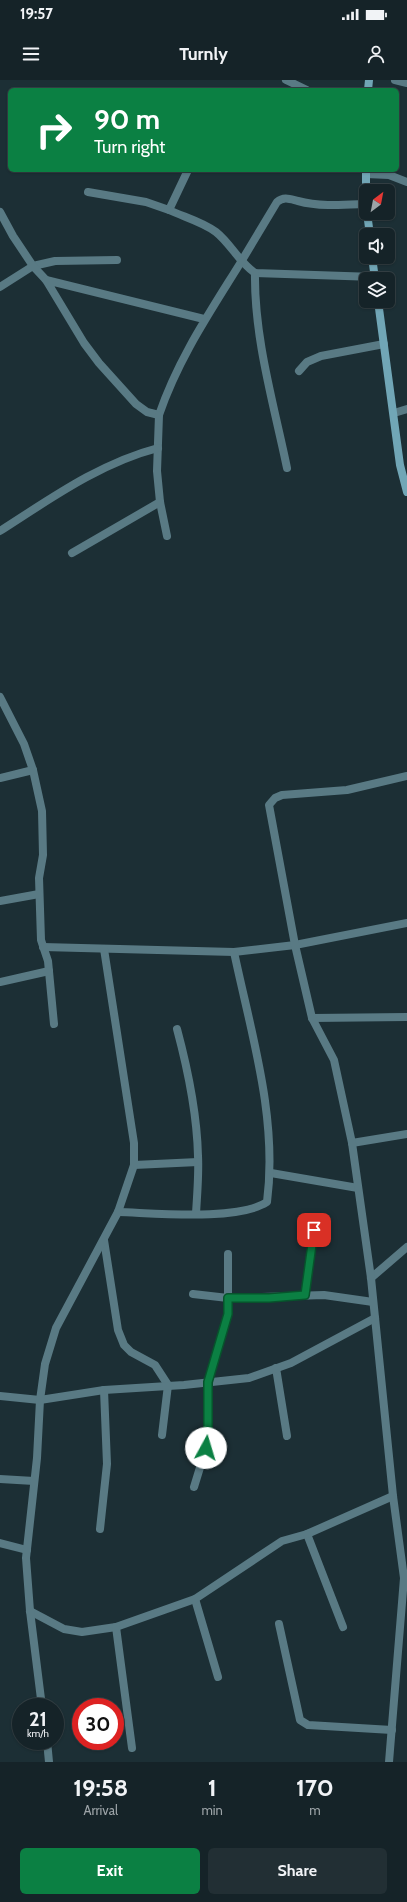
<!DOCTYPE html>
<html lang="en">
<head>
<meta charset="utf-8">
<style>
  :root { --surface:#152328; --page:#222f34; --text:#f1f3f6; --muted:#9da4a8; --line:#344045; --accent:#0b8043 }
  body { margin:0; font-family:Cabin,sans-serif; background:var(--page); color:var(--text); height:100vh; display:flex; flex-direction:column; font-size:15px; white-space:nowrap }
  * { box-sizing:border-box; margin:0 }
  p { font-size:13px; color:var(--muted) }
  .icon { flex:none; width:22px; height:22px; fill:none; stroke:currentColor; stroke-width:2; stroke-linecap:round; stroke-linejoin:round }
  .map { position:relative; height:1682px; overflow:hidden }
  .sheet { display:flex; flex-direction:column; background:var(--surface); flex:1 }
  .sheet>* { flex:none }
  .banner { position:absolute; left:8px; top:8px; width:391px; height:84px; border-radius:6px; box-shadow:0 1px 3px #0004,0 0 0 1px var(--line); background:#0b8043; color:#fff; overflow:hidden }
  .needle { width:26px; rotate:32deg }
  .buttons { position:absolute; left:359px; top:104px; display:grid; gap:8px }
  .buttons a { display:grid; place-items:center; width:36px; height:36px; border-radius:6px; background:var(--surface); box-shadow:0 1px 3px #0004,0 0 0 1px var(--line); font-size:20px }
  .speed { position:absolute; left:12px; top:1618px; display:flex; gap:8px; font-size:20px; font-weight:700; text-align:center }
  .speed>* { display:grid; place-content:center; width:52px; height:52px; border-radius:50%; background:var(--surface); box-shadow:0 1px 3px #0004,0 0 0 1px var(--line); line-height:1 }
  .speed small { font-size:10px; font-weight:400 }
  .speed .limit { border:6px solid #d22; background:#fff; color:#111 }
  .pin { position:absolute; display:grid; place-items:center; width:34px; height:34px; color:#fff; margin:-17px; border-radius:8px; box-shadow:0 2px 6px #0006 }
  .me { position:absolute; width:44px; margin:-22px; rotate:6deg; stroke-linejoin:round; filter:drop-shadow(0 0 3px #0008) }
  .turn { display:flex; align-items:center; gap:14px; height:84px; padding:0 20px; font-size:18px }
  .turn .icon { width:52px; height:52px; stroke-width:2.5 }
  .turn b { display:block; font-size:28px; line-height:34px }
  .eta { display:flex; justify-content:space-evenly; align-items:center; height:68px; text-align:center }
  .eta b { font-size:24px; font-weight:800; line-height:28px }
  .button { display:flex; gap:8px; margin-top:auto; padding:8px 20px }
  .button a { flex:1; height:46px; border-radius:6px; background:var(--accent); color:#fff; font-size:16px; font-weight:800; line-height:46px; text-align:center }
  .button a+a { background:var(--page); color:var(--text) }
  .status { display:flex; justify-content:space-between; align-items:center; height:28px; padding:0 20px; background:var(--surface); direction:ltr }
  .status svg { height:11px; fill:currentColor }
  header { display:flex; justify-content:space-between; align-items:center; height:52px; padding:0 20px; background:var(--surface); font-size:18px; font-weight:800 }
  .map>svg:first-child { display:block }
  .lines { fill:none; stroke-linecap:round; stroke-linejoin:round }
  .street { stroke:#597a84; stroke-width:8 }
  .secondary { stroke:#71a6b6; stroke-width:8 }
  .route-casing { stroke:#07532c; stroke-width:10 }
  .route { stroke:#0b8043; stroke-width:7 }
</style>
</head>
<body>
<div class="status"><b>19:57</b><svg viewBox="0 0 49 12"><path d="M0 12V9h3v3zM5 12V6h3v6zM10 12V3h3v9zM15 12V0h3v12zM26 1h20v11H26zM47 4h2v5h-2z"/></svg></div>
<header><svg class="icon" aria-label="menu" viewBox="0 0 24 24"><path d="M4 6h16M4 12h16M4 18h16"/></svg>Turnly<svg class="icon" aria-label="person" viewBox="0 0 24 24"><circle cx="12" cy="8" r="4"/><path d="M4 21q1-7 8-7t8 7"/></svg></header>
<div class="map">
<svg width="407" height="1682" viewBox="0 0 407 1682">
  <rect width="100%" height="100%" fill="#1c2f35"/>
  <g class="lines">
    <!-- street -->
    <g class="street">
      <path d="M286,0L307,10"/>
      <path d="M395,0L407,3"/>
      <path d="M188,90L169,130C184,137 203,142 216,152C231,164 238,181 255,193L375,197"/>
      <path d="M366,94L389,95L407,102"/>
      <path d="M88,112L146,122L169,130"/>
      <path d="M0,132L13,156L33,186L55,181L117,180"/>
      <path d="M255,193C254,258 274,325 287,388"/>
      <path d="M0,207L33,186L46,200"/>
      <path d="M204,239L46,200L84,263L99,283L136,324L147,332L159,335C178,279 210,232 241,182C253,162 265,142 277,122C284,116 290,119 298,121C320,127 343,125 366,124"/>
      <path d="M299,291L307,282L321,276L384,264"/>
      <path d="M394,333L407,329"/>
      <path d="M159,335L157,391L160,422L167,456"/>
      <path d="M0,451C50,419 100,383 158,368"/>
      <path d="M72,473L160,422"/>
      <path d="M0,617L24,664L33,690L42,731L43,775L39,798L41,860L48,881L54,944"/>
      <path d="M0,698L33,690"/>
      <path d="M0,821L39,814"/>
      <path d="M43,867L234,872L295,865L407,843"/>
      <path d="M0,902L49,891"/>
      <path d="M312,938L407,937"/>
      <path d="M177,949C188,990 197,1033 198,1076C199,1095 197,1115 196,1134"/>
      <path d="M352,1063L407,1054"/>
      <path d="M134,1085L198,1082"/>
      <path d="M271,1093L358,1108"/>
      <path d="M118,1132C155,1133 238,1141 267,1122C278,1038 251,953 234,872"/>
      <path d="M104,1160L118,1250L124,1265L131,1272L155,1285L168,1305L162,1355"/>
      <path d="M371,1198L407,1167"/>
      <path d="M193,1214L228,1218L324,1215L373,1222"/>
      <path d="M305,1215L314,1150"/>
      <path d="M276,1288L287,1356"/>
      <path d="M0,1316L40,1320L104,1310L184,1305L249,1298L291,1283L375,1238"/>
      <path d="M0,1399L34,1401"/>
      <path d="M194,1407L206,1368L208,1354V1302L228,1234V1174"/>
      <path d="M100,1449L107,1384L104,1310"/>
      <path d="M307,1454L343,1547"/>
      <path d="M0,1463L27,1470"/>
      <path d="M195,1519L218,1597"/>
      <path d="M30,1531L64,1549L82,1552L116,1547L195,1519L282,1461L307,1454L393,1416"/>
      <path d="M279,1544L300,1640L308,1645L392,1650"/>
      <path d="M116,1547L132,1668"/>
      <path d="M42,1627L30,1531L26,1478L37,1378L40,1320L45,1284L56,1248L118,1132L134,1085V1063L104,869"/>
      <path d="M47,1661L49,1682"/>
      <path d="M389,1682L404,1498L393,1416L371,1198L352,1063L334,980L312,938L295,865L269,725L275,718L282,715L347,710L407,696"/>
    </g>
    <!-- secondary -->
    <g class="secondary">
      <path d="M368,10L369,0"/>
      <path d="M366,90V113"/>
      <path d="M367,133L370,155"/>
      <path d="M372,177L375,199"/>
      <path d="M378,221L400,385L407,412"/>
    </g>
  </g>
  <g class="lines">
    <defs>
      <path id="route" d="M206,1368L208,1354V1302L228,1234V1218H269L305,1215L314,1150"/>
    </defs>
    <!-- route casing -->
    <use href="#route" class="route-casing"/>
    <!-- route -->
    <use href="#route" class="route"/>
  </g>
</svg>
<div class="buttons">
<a><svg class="needle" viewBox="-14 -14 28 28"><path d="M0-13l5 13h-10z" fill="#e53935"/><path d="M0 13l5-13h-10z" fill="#9da4a8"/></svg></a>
<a><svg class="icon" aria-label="sound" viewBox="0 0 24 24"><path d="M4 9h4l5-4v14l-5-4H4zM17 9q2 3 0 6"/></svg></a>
<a><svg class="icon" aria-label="layers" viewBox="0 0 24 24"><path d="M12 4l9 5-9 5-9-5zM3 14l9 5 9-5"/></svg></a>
</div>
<div class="speed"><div>21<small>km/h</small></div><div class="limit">30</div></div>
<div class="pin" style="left:314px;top:1150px;background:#d93025"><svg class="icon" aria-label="arrive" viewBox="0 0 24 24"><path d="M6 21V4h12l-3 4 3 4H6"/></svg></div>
<svg class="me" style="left:206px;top:1368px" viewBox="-20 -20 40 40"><circle r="19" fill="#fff"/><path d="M0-13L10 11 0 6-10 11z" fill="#0b8043"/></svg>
<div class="banner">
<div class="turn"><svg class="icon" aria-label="right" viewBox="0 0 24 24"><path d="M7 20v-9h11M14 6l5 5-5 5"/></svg><div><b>90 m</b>Turn right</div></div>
</div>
</div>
<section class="sheet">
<div class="eta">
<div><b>19:58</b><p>Arrival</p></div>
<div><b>1</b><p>min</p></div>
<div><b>170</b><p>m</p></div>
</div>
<div class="button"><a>Exit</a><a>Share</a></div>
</section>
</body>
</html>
